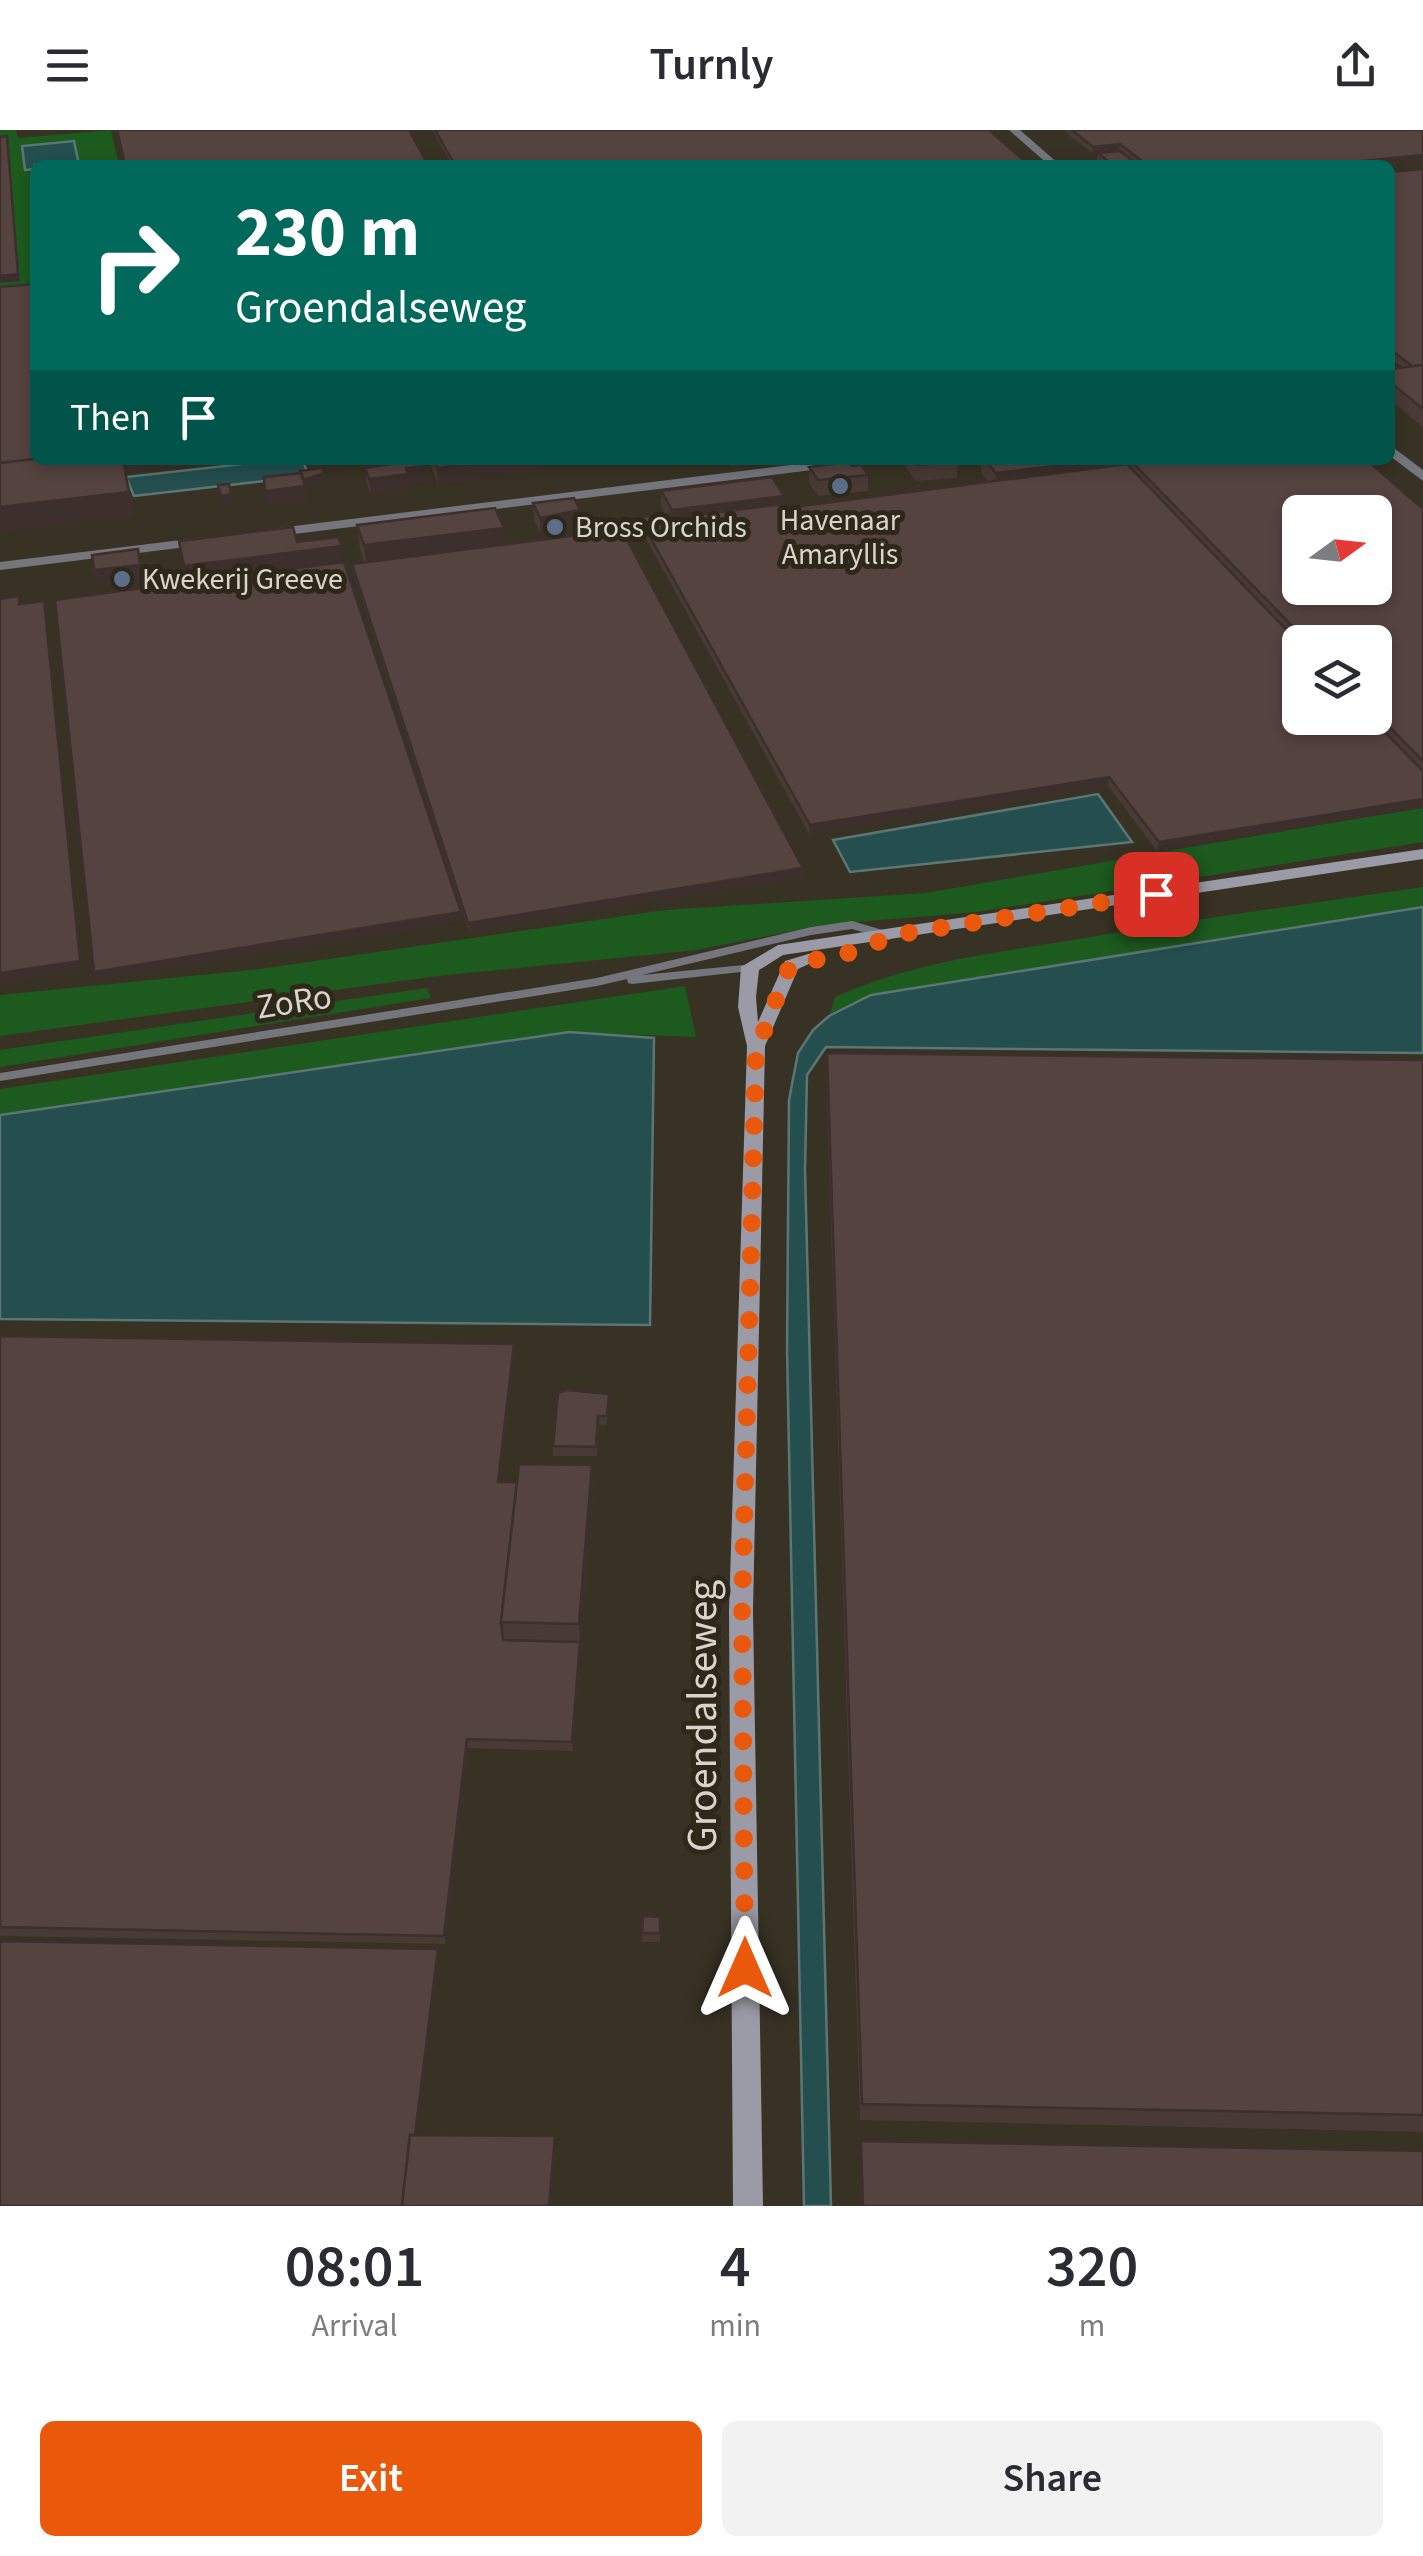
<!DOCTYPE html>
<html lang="en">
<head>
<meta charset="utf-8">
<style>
  :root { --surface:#fff; --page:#f2f2f3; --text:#2b2b33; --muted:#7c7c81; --accent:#ea580c }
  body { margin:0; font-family:"Source Sans 3",sans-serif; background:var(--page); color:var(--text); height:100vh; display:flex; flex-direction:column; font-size:38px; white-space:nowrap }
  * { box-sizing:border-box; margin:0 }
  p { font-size:32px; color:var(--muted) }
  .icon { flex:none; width:55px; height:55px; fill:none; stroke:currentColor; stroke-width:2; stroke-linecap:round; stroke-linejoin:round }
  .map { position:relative; height:2076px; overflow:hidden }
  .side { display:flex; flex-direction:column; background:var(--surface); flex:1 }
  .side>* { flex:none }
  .top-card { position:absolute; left:30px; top:30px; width:1365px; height:305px; border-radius:15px; box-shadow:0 5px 15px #0003; background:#00695c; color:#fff; overflow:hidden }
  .needle { width:65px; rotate:75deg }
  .tools { position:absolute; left:1282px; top:365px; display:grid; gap:20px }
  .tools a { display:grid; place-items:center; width:110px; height:110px; border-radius:15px; background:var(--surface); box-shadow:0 5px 15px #0003; font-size:50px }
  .pin { position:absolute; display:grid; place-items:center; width:85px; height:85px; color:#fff; margin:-42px; border-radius:20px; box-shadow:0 5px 15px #0006 }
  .me { position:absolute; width:110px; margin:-55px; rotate:0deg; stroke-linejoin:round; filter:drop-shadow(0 0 8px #0008) }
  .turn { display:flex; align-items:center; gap:35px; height:210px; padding:0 40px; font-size:45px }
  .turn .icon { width:130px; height:130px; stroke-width:2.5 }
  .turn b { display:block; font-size:70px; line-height:85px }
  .then { display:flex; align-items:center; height:95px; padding:0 40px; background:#0003; gap:20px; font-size:38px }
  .eta { display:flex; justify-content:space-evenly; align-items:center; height:170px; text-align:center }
  .eta b { font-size:60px; font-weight:600; line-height:70px }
  .primary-button { display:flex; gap:20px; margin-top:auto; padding:20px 40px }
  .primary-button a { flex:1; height:115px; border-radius:15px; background:var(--accent); color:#fff; font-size:40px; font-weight:600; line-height:115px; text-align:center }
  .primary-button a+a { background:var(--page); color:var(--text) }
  header { display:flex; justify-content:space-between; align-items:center; height:130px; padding:0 40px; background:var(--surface); font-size:45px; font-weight:600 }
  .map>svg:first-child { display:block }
  .green { fill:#1d5a1e }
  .water { fill:#254e4f; stroke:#5b7674; stroke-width:2.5 }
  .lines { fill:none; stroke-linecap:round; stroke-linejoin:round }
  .lane { fill:#75757d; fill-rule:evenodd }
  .street { fill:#75757d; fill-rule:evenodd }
  .secondary { fill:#9b9ba7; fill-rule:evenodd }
  .wall { fill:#493a36; fill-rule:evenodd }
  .shaded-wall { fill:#3c2f2c }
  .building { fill:#55433f; stroke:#3c2f2c; stroke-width:2.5; fill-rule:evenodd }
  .route { stroke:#ea580c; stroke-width:18; stroke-dasharray:0 32.4 }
  .service-dot { fill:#5c6f8a; stroke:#2d2819; stroke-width:4 }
  .labels { text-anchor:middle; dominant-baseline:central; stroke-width:10; stroke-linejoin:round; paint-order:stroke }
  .far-poi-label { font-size:30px; fill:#d8d4cb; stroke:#2d2819; text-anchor:start }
  .street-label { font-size:35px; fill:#d8d4cb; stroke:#2d2819 }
  .near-street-label { font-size:42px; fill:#d8d4cb; stroke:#2d2819 }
</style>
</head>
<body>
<header><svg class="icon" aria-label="menu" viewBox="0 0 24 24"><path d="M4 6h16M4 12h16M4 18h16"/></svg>Turnly<svg class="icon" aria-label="share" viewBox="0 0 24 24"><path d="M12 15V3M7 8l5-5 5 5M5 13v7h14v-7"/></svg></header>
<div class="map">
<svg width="1423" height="2076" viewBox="0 0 1423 2076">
  <rect width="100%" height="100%" fill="#373223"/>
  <!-- green -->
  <g class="green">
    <path d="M0,0H16L18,8L111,0L119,35H79L74,11L25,40L35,39V111H30L35,153L0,157Z"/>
    <path d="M1423,677V712L977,782L821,795L697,820L438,846L0,906V865L260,839L665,780L925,763Z"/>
    <path d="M1423,757V777L872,865L829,886L835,867C910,833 993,823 1073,810C1190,790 1306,774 1423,757Z"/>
    <path d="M685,856L696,907L569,902L0,985V959Z"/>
    <path d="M427,858L431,868L0,937V920Z"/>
  </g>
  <!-- water -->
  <g class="water">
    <path d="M74,11L79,35H35V39L25,40L22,16Z"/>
    <path d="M279,330H303L308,346L134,366L126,347Z"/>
    <path d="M1098,664L1132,712L850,742L833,710Z"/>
    <path d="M1423,777V923L826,917L807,945L805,1039L831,2076H804L787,1220L789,970L798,923L813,900L829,886L871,865Z"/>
    <path d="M569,902L654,908L650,1195L0,1189V985Z"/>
  </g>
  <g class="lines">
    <!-- lane -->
    <path class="lane" d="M852,791L893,803L895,806L889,810L852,799L811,805L642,845L754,834L756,837L750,841L632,854L628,853L627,849L597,856L0,951V943L597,848L811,797Z"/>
    <!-- street -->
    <g class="street">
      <path d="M1009,0H1020L1060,35H1049Z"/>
      <path d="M1390,315L1423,340V351L1390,326Z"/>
      <path d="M830,330H867L861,334L270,407L263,403L270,399Z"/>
      <path d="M206,407L213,411L211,414L0,440V432Z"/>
    </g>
    <!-- secondary -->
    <path class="secondary" d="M1423,719V729L783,825L759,840L756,867L758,892L785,831L815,822L824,827L798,839L765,916L753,1481L763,2076H733L729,1481L747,916L738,877L741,837L778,815Z"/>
  </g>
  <!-- wall -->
  <g class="wall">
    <path d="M432,0H989L1029,35H452Z"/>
    <path d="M1067,0H1423V32L1390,35H1137L1134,32L1133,35H1096L1098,23H1092L1066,3Z"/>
    <path d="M1423,39V297L1390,270V239L1402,237L1390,228V42Z"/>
    <path d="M409,330H544V340L438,354L430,333L425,334L427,352L409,354L410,360L371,365L367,354L365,338L409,332Z"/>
    <path d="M907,330H956L958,332L957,348L916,351L906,338Z"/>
    <path d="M982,330H1096V339L1127,335L1128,330H1367L1423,379V678L1157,721L1108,656L809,704L639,396V387L665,384L661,377V361L784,366V374L787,378L989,352L981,343ZM1300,512H1375V588H1300Z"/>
    <path d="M852,336L868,345V361L818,366L809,353V337Z"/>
    <path d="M533,373L580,380V396L541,404L534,390Z"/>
    <path d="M357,395L504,398L505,414L599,402V396L803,747L469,802L353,442L352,434L364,432L360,419Z"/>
    <path d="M827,923L1423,930V2002L860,1990L826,942Z"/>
    <path d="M0,1206L514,1214L515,1223L500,1352H517L592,1335L593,1363L573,1621L468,1618L446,1814L0,1806Z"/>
    <path d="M609,1264L607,1295H599L597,1326H553V1316Z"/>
    <path d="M643,1786L660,1787V1812H642Z"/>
  </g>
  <!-- shaded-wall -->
  <g class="shaded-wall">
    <path d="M7,6L20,151L0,153V146Z"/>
    <path d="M1120,14L1119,21L1092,23L1093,17Z"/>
    <path d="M1423,25V32L1390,35H1323Z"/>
    <path d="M164,330H233L126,343L134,386L0,402V350Z"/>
    <path d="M330,330H389L330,337Z"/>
    <path d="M498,330H544V340L438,354L437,338Z"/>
    <path d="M1097,331L1095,346L995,359L996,343Z"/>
    <path d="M426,336L427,352L409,354L410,360L371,365L369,349L406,338Z"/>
    <path d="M324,343L325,351L306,358L308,372L267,377L265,361Z"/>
    <path d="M231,364L233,372L222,374L221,366Z"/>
    <path d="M784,366V382L673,396L672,380Z"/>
    <path d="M580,380V396L541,404L540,388Z"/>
    <path d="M504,398L505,422L367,440L364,415Z"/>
    <path d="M342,416L345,441L188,460L184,436Z"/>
    <path d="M138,419L143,451L98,457L94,440Z"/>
    <path d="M44,471L83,840L0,853V843Z"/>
    <path d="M1109,647L1108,656L809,704L810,695Z"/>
    <path d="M1423,669V678L1157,721L1159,712Z"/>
    <path d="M803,738V747L469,802L468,793Z"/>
    <path d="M461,782L462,791L96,851L94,842Z"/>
    <path d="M514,1214L515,1223L499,1361L498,1352Z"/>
    <path d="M592,1335L593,1363L573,1621L572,1612L580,1512L579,1494Z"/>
    <path d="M467,1609L468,1618L446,1814L444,1806Z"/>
    <path d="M438,1819L439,1828L409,2076H407Z"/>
    <path d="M555,2006L556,2022L553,2076H549Z"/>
  </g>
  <!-- building -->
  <g class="building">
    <path d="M117,0H409L428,35H125Z"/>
    <path d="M435,0H989L1029,35H455Z"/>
    <path d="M1072,0H1423V25L1323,35H1147L1120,14L1093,17Z"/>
    <path d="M7,6L18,144L0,146V7Z"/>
    <path d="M1120,21L1134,32L1112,34L1098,23Z"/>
    <path d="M1423,39V235L1412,236L1390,219V42Z"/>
    <path d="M35,154V329L0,333V157Z"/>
    <path d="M1423,235V279L1390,252V239Z"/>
    <path d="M35,329L123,330L129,362L0,377V333Z"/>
    <path d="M123,330H164L124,335Z"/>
    <path d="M410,330H424L426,336L406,338L408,344L369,349L365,338L411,331Z"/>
    <path d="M434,330H498L437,338Z"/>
    <path d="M913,330H956L958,332L917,335Z"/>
    <path d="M985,330H1096L1097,331L996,343Z"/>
    <path d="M1130,330H1367L1423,379V631L1375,582V512H1308ZM1300,382H1375V458H1300Z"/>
    <path d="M849,332L852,336L861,335L868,345L818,350L809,337Z"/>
    <path d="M1127,334L1300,514V588H1371L1423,641V669L1159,712L1109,647L810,695L639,387L670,384L672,388L784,374L787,378Z"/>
    <path d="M322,338L324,343L304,350L300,341Z"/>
    <path d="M301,343L305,356L265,361L264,347Z"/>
    <path d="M772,347L784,366L672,380L661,361Z"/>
    <path d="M229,354L231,364L221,366L218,355Z"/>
    <path d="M574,368L580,380L540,388L533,373Z"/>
    <path d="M495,378L504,398L364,415L357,395Z"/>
    <path d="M618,393L803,738L468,793L352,434L602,402L599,396Z"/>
    <path d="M293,397L297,412L338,407L342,416L184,436L179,411Z"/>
    <path d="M138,419L140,435L94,440L92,425Z"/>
    <path d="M344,432L461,782L94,842L55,470L142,458L140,446L161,444L163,455Z"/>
    <path d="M19,466V474L44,471L80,831L0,843V469Z"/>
    <path d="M827,923L1423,930V1985L862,1974Z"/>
    <path d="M0,1206L514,1214L498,1352H517L501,1492L503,1510L580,1512L572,1612L467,1609L444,1806L0,1797Z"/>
    <path d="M567,1260L609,1264L607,1286H598L596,1317L553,1316L558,1263Z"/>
    <path d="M519,1334L592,1335L579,1494L501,1492Z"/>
    <path d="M643,1786L660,1787V1803H642Z"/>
    <path d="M0,1811L438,1819L415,2005H410L402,2076H0Z"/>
    <path d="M410,2005L555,2006L549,2076H402Z"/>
    <path d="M861,2011L1423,2021V2076H863Z"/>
  </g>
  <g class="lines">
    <!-- route -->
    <path class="route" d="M745,1838L742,1481L756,916C772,890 776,862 791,835L866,819L888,806L1156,764"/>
  </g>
  <!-- markers -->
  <g class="service-dot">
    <circle cx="840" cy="356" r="10"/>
    <circle cx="555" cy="397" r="10"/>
    <circle cx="122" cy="449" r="10"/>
  </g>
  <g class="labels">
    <!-- far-poi labels -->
    <g class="far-poi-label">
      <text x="840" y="390" text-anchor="middle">Havenaar<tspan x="840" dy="34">Amaryllis</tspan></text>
      <text x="575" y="397">Bross Orchids</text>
      <text x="142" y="449">Kwekerij Greeve</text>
    </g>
    <!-- street labels -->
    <g class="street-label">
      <text transform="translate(294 872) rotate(-9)">ZoRo</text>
    </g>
    <!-- near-street labels -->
    <g class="near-street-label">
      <text transform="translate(703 1586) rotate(-90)">Groendalseweg</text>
    </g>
  </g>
</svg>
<div class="tools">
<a><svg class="needle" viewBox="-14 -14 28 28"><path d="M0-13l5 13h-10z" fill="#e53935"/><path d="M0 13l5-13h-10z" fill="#7c7c81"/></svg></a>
<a><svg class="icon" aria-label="layers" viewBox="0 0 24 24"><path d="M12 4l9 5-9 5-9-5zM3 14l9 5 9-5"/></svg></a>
</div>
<div class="pin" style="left:1156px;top:764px;background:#d93025"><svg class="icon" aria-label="arrive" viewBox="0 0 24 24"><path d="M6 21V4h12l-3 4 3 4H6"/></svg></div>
<svg class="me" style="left:745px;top:1838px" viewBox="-20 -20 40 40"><path d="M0-17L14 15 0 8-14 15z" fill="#ea580c" stroke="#fff" stroke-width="4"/></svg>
<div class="top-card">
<div class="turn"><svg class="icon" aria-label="right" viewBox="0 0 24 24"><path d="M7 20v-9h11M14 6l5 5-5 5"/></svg><div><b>230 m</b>Groendalseweg</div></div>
<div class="then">Then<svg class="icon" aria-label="arrive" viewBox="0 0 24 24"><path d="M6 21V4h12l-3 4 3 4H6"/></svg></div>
</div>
</div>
<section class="side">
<div class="eta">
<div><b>08:01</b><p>Arrival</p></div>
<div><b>4</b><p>min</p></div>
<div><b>320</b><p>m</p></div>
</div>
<div class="primary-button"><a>Exit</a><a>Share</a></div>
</section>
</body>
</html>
